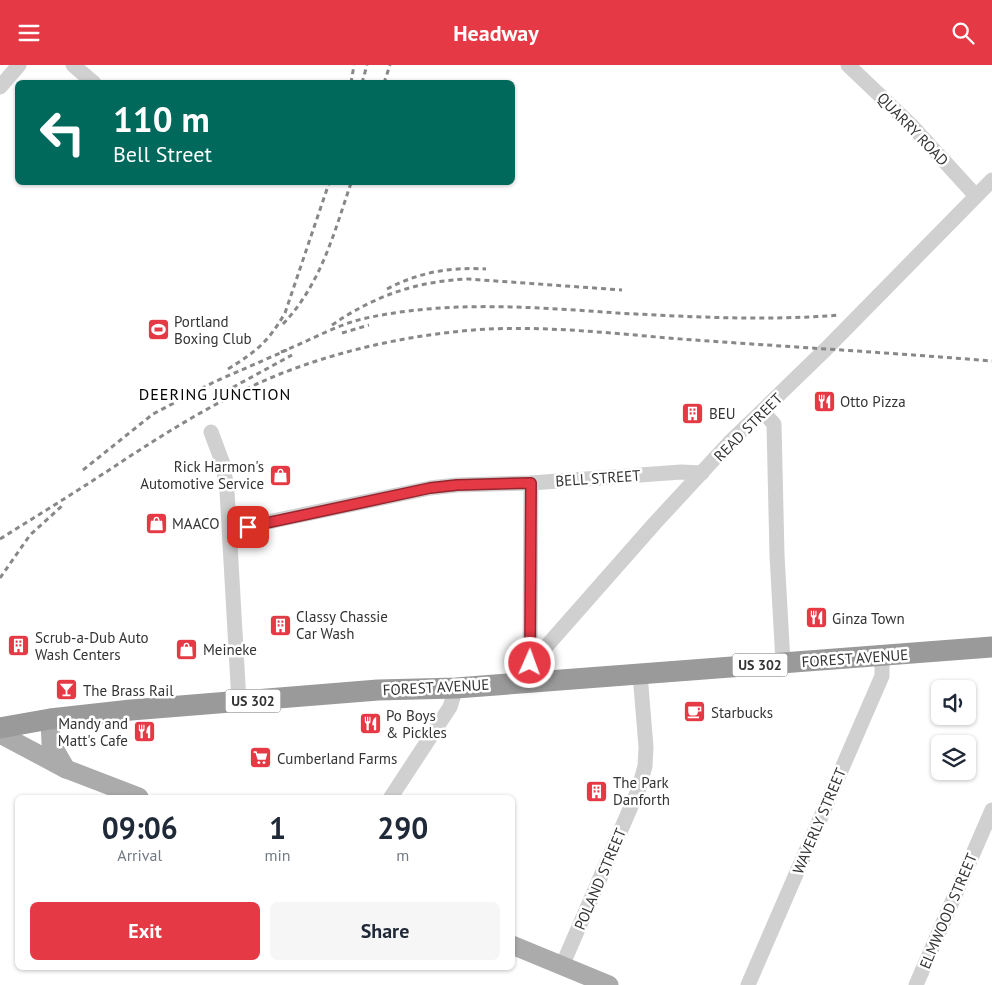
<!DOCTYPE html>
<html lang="en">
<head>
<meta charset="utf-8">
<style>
  :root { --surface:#fff; --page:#f6f6f7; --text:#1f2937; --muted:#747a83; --accent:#e63946 }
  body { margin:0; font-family:"PT Sans",sans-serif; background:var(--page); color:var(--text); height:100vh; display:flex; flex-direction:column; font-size:19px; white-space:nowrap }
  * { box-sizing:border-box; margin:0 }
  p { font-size:16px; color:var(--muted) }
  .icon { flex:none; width:28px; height:28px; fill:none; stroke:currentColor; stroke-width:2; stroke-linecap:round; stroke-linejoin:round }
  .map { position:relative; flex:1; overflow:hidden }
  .side { position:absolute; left:15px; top:730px; width:500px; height:175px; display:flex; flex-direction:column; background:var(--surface); border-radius:8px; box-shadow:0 1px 4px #0004 }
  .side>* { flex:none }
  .top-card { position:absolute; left:15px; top:15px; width:500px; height:105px; border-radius:8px; box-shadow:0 1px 4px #0004; background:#00695c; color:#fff; overflow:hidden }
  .controls { position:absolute; left:931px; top:615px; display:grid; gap:10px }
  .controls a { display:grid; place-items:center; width:45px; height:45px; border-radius:8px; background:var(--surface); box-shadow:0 1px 4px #0004; font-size:25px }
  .pin { position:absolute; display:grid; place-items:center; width:42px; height:42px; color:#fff; margin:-21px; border-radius:10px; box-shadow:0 2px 8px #0006 }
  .me { position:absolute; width:55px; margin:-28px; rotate:2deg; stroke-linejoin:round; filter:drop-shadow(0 0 4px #0008) }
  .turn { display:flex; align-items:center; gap:18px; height:105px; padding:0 15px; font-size:22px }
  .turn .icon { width:65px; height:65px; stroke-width:2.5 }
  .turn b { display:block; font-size:35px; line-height:42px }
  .eta { display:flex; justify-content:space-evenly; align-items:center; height:85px; text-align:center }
  .eta b { font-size:30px; font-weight:700; line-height:35px }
  .primary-button { display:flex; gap:10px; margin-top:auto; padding:10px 15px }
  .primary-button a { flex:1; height:58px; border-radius:8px; background:var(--accent); color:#fff; font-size:20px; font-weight:700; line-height:58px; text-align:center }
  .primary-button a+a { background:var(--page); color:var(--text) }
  header { display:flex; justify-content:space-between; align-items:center; height:65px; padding:0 15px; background:var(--accent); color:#fff; font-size:22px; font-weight:700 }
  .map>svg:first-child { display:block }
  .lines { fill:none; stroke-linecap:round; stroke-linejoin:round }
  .minor { stroke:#d0d0d0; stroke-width:15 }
  .major { stroke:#ababab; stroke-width:19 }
  .highway { stroke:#9a9a9a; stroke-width:21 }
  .rail { stroke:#888; stroke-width:3; stroke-dasharray:5 4; stroke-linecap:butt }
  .route-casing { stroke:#96252e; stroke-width:12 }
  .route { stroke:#e63946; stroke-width:9 }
  .labels { text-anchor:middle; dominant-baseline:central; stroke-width:5; stroke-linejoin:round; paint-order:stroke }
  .shield { fill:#fff; stroke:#707070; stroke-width:1 }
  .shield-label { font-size:14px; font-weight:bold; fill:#333 }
  .street-label { font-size:15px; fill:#333; stroke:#fff }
  .poi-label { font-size:15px; fill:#333; stroke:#fff; text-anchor:start }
  .neighbourhood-label { font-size:16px; letter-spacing:1px; fill:#000; stroke:#fff }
</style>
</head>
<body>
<header><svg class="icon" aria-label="menu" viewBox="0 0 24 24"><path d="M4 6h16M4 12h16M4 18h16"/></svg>Headway<svg class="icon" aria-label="search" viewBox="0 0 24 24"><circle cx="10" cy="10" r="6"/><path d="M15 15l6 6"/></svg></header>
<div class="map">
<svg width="992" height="920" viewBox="0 0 992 920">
  <rect width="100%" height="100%" fill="#fff"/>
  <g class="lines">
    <!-- minor -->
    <g class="minor">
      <path d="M73,0L94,18"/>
      <path d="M848,0L913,62L976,131"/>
      <path d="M0,22L19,0"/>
      <path d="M763,347L774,359L777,490L783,598"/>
      <path d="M211,367L223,399L227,426L239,637"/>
      <path d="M230,465L430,423L457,420L531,418L681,407L702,408"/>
      <path d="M530,591L544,584L655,458L729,378L826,284L992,115"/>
      <path d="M528,616L530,591L531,418"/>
      <path d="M391,732L450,642L456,623"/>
      <path d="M562,901L639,723L645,701L646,682L640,609"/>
      <path d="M748,920L882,611V591"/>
      <path d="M916,920L992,745"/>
    </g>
    <!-- major -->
    <g class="major">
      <path d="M50,654L51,678L66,704"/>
      <path d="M0,669L66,704L139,732"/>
      <path d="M512,880L609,920"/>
    </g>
    <!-- highway -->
    <path class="highway" d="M0,663L50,654L131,645L378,625L456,623L992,582"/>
    <!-- rail -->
    <g class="rail">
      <path d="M351,18L354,0"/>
      <path d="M362,18L367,0"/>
      <path d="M384,18L390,0"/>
      <path d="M387,224C419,207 450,202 486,204"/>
      <path d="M283,259C321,219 334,168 351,118"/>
      <path d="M332,260C374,231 417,216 468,214L622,225"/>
      <path d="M342,268L369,260"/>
      <path d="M281,287C307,277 334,261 362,254C445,235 533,242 617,248C692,252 766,256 840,250"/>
      <path d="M228,304C257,286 268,277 285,248L329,118"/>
      <path d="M217,331L292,290"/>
      <path d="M83,405L153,349L214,317L287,285"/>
      <path d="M0,474C35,452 71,430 106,407C162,370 218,334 280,309C346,283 419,268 489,264C557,261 626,270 694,275C793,282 893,288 992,296"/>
      <path d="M0,513L30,470L63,440"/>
    </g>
  </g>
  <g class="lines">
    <defs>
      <path id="route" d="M248,462L430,423L457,420L531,418L530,598"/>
    </defs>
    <!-- route casing -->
    <use href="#route" class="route-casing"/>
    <!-- route -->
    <use href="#route" class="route"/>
  </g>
  <!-- icons -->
  <defs>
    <symbol id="stadium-square" viewBox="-11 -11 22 22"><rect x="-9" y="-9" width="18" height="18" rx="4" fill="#e63946" stroke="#fff"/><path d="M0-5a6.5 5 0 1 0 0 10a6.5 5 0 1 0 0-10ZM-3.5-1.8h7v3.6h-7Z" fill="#fff"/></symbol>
    <symbol id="restaurant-square" viewBox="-11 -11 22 22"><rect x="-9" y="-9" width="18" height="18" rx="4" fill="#e63946" stroke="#fff"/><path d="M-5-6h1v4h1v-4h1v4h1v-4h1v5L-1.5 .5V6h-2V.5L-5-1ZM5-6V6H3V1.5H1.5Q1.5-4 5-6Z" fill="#fff"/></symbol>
    <symbol id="building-square" viewBox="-11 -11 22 22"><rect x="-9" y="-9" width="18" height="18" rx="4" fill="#e63946" stroke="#fff"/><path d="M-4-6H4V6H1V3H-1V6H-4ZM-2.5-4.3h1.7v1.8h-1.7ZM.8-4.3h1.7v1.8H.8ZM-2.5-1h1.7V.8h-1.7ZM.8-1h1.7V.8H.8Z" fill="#fff"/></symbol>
    <symbol id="shop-square" viewBox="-11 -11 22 22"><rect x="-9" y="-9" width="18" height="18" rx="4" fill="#e63946" stroke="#fff"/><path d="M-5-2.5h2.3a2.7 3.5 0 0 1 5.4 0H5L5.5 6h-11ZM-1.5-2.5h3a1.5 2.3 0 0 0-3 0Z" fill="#fff"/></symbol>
    <symbol id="bar-square" viewBox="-11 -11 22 22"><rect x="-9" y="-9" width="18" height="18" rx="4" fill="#e63946" stroke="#fff"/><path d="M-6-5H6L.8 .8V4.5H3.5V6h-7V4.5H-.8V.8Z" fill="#fff"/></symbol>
    <symbol id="cafe-square" viewBox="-11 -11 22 22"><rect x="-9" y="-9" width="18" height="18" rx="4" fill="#e63946" stroke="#fff"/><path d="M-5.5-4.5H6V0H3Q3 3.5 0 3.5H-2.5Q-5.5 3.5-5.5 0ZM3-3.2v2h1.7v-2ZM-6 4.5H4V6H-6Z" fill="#fff"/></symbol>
    <symbol id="supermarket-square" viewBox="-11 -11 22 22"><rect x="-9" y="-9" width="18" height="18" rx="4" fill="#e63946" stroke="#fff"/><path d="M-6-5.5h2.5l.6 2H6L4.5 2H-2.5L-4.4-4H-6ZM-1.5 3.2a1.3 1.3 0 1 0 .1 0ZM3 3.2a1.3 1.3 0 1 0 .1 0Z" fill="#fff"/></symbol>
  </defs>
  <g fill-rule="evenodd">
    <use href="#stadium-square" x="146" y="252" width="25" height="25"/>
    <use href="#restaurant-square" x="812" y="324" width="25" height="25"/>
    <use href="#building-square" x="680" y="336" width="25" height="25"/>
    <use href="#shop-square" x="268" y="398" width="25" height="25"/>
    <use href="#shop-square" x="144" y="446" width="25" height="25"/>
    <use href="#restaurant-square" x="804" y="540" width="25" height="25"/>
    <use href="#building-square" x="268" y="548" width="25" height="25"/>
    <use href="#building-square" x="6" y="568" width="25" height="25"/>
    <use href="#shop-square" x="174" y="572" width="25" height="25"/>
    <use href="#bar-square" x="54" y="612" width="25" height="25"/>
    <use href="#cafe-square" x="682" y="634" width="25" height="25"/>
    <use href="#restaurant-square" x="358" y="646" width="25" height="25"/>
    <use href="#restaurant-square" x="132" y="654" width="25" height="25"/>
    <use href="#supermarket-square" x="248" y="680" width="25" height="25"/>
    <use href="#building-square" x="584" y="714" width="25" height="25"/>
  </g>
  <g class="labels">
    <!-- shield labels -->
    <g class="shield">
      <rect x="732.5" y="588.5" width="55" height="23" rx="4"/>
      <rect x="225.5" y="624.5" width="55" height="23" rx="4"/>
    </g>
    <g class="shield-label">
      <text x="760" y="600">US 302</text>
      <text x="253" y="636">US 302</text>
    </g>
    <!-- street labels -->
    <g class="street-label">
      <text transform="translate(913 64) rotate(46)">QUARRY ROAD</text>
      <text transform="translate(748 362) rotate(-45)">READ STREET</text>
      <text transform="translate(598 413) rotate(-4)">BELL STREET</text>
      <text transform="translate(855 593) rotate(-4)">FOREST AVENUE</text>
      <text transform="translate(436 622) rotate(-3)">FOREST AVENUE</text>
      <text transform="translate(819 756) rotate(-67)">WAVERLY STREET</text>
      <text transform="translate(600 814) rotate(-67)">POLAND STREET</text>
      <text transform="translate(948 846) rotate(-67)">ELMWOOD STREET</text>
    </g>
    <!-- poi labels -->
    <g class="poi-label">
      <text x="174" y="256">Portland<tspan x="174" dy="17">Boxing Club</tspan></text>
      <text x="840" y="336">Otto Pizza</text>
      <text x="709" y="348">BEU</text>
      <text x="264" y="401" text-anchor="end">Rick Harmon's<tspan x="264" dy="17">Automotive Service</tspan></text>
      <text x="172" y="458">MAACO</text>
      <text x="296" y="551">Classy Chassie<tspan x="296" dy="17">Car Wash</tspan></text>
      <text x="832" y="553">Ginza Town</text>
      <text x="35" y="572">Scrub-a-Dub Auto<tspan x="35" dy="17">Wash Centers</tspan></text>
      <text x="203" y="584">Meineke</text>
      <text x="83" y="625">The Brass Rail</text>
      <text x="711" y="647">Starbucks</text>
      <text x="386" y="650">Po Boys<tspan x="386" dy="17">&amp; Pickles</tspan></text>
      <text x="128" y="658" text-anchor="end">Mandy and<tspan x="128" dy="17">Matt's Cafe</tspan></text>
      <text x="277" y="693">Cumberland Farms</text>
      <text x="613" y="717">The Park<tspan x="613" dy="17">Danforth</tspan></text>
    </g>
    <!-- neighbourhood labels -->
    <g class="neighbourhood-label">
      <text x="215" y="329">DEERING JUNCTION</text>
    </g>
  </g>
</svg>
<div class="controls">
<a><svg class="icon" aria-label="sound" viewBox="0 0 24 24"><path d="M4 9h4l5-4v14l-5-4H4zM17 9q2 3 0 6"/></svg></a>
<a><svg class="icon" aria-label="layers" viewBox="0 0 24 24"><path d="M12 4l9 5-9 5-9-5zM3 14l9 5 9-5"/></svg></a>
</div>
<div class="pin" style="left:248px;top:462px;background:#d93025"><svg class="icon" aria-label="arrive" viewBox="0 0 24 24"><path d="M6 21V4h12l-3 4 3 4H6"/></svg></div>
<svg class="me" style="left:530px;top:598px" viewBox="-20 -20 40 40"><circle r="17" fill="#e63946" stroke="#fff" stroke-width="3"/><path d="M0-11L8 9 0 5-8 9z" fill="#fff"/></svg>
<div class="top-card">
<div class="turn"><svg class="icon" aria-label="left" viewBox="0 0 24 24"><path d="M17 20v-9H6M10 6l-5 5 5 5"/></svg><div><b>110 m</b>Bell Street</div></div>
</div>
<section class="side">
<div class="eta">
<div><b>09:06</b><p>Arrival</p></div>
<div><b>1</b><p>min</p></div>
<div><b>290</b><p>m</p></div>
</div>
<div class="primary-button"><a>Exit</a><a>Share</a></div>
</section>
</div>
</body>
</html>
